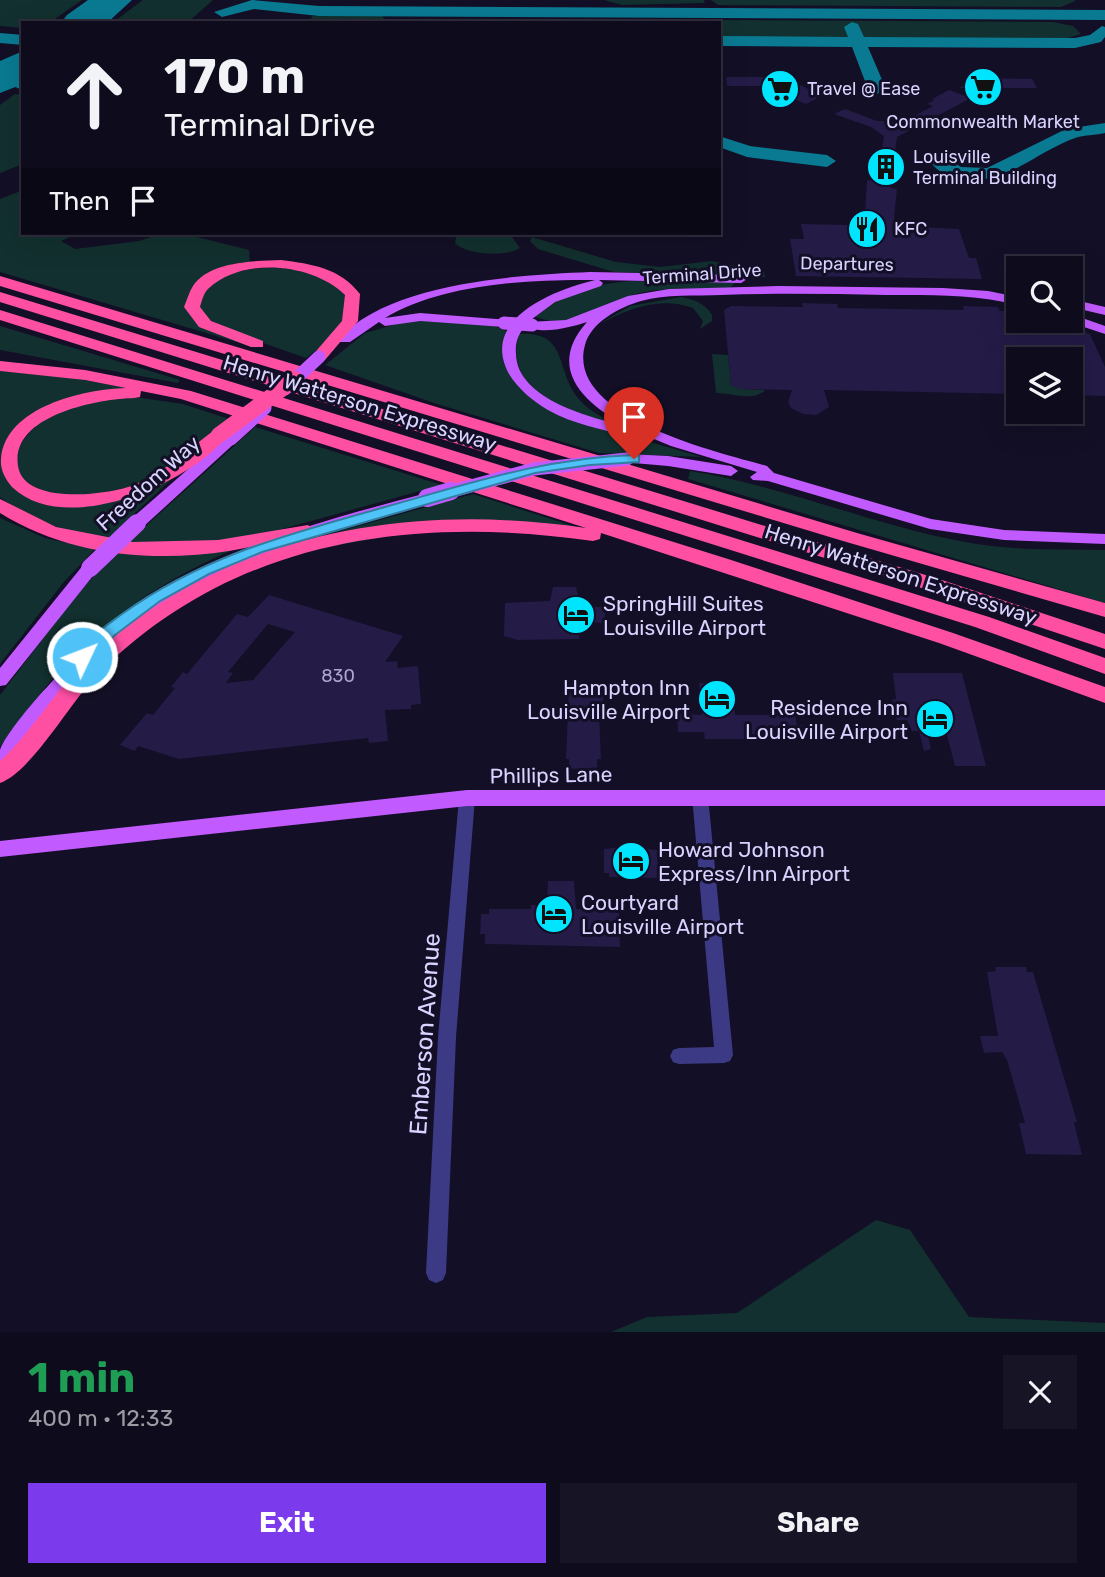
<!DOCTYPE html>
<html lang="en">
<head>
<meta charset="utf-8">
<style>
  :root { --surface:#0e0b1c; --page:#171425; --text:#f1f3f6; --muted:#9b9ba3; --line:#2e2b3b; --accent:#7c3aed }
  body { margin:0; font-family:Rubik,sans-serif; background:var(--page); color:var(--text); height:100vh; display:flex; flex-direction:column; font-size:26px; white-space:nowrap }
  * { box-sizing:border-box; margin:0 }
  p { font-size:23px; color:var(--muted) }
  .icon { flex:none; width:38px; height:38px; fill:none; stroke:currentColor; stroke-width:2; stroke-linecap:round; stroke-linejoin:round }
  .map { position:relative; height:1332px; overflow:hidden }
  .side { display:flex; flex-direction:column; background:var(--surface); flex:1 }
  .side>* { flex:none }
  .top-card { position:absolute; left:21px; top:21px; width:700px; height:214px; border-radius:0px; box-shadow:0 7px 28px #0002,0 0 0 2px var(--line); background:#0e0b1c; color:var(--text); overflow:hidden }
  .buttons { position:absolute; left:1006px; top:256px; display:grid; gap:14px }
  .buttons a { display:grid; place-items:center; width:77px; height:77px; border-radius:0px; background:var(--surface); box-shadow:0 7px 28px #0002,0 0 0 2px var(--line); font-size:35px }
  .pin { position:absolute; display:grid; place-items:center; width:60px; height:60px; color:#fff; margin:-72px -30px; border-radius:50% 50% 50% 0; rotate:-45deg; box-shadow:0 0 7px #0007 }
  .pin .icon { rotate:45deg }
  .me { position:absolute; width:77px; margin:-38px; rotate:47deg; stroke-linejoin:round; filter:drop-shadow(0 0 5px #0008) }
  .turn { display:flex; align-items:center; gap:24px; height:147px; padding:0 28px; font-size:32px }
  .turn .icon { width:91px; height:91px; stroke-width:2.5 }
  .turn b { display:block; font-size:49px; line-height:60px }
  .then { display:flex; align-items:center; height:66px; padding:0 28px; background:#0003; gap:14px; font-size:26px }
  .round { display:grid; place-items:center; flex:none; width:74px; height:74px; border-radius:0px; background:var(--page) }
  .overview { display:flex; align-items:center; justify-content:space-between; height:119px; padding:0 28px }
  h1 { font-size:42px; font-weight:700; line-height:52px; color:#1e9e55 }
  .button { display:flex; gap:14px; margin-top:auto; padding:14px 28px }
  .button a { flex:1; height:80px; border-radius:0px; background:var(--accent); color:#fff; font-size:28px; font-weight:700; line-height:80px; text-align:center }
  .button a+a { background:var(--page); color:var(--text) }
  .map>svg:first-child { display:block }
  .green { fill:#12302f }
  .lines { fill:none; stroke-linecap:round; stroke-linejoin:round }
  .taxiway { fill:#0a7a92; fill-rule:evenodd }
  .runway { fill:#0a7a92; fill-rule:evenodd }
  .building { fill:#241b47; fill-rule:evenodd }
  .minor { fill:#3d3a85; fill-rule:evenodd }
  .major { fill:#c25bff; fill-rule:evenodd }
  .highway { fill:#ff4fa3; fill-rule:evenodd }
  .major-bridge-far1 { stroke:#c25bff; stroke-width:13 }
  .major-bridge { stroke:#c25bff; stroke-width:18 }
  .highway-bridge { stroke:#ff4fa3; stroke-width:16 }
  .route { fill:#4fc3f7; stroke:#337fa1; stroke-width:2 }
  .labels { text-anchor:middle; dominant-baseline:central; stroke-width:6; stroke-linejoin:round; paint-order:stroke }
  .far-poi-label { font-size:18px; fill:#d9d4ff; stroke:#130f26; text-anchor:start }
  .far-street-label { font-size:18px; fill:#d9d4ff; stroke:#130f26 }
  .number-label { font-size:18px; fill:#aca6d1 }
  .street-label { font-size:21px; fill:#d9d4ff; stroke:#130f26 }
  .poi-label { font-size:21px; fill:#d9d4ff; stroke:#130f26; text-anchor:start }
  .near-street-label { font-size:24px; fill:#d9d4ff; stroke:#130f26 }
</style>
</head>
<body>
<div class="map">
<svg width="1105" height="1332" viewBox="0 0 1105 1332">
  <rect width="100%" height="100%" fill="#130f26"/>
  <!-- green -->
  <g class="green">
    <path d="M0,0H82L49,23H23V28L0,26Z"/>
    <path d="M143,0H213L187,23H112Z"/>
    <path d="M604,0H704L705,3L622,5Z"/>
    <path d="M711,0H1075V1L1061,7L718,5Z"/>
    <path d="M370,14L382,15L384,19L376,23H307L313,16Z"/>
    <path d="M718,20L1053,22L1073,26L1081,34L1065,39L724,37L719,36V23L715,22Z"/>
    <path d="M15,94L23,95V164L0,173V105Z"/>
    <path d="M23,190V233H79L61,241L75,249L139,241L164,233H181L249,250L250,264L204,281L189,312C202,334 237,340 260,349L0,272V199Z"/>
    <path d="M457,233H509L520,248C507,257 465,255 455,243Z"/>
    <path d="M532,237L616,262L660,267L712,261L764,272L765,277L614,272L538,249L530,241Z"/>
    <path d="M278,267C307,272 350,277 349,314L323,345L306,358L221,328L200,312L199,300C215,272 249,268 278,267Z"/>
    <path d="M631,281L736,282L730,288C702,289 672,287 644,292C606,299 570,335 532,315C559,292 596,284 631,281Z"/>
    <path d="M681,297C694,300 704,302 712,315V321L700,329L703,321L693,308C658,296 629,309 597,325L630,306Z"/>
    <path d="M411,320L494,326L509,332L504,341L510,371L574,420L702,457L599,453L437,404L325,365L365,333Z"/>
    <path d="M0,326L180,380L178,383L0,350Z"/>
    <path d="M519,334C569,331 555,370 578,398C589,412 608,420 623,427C581,414 500,395 519,334Z"/>
    <path d="M712,354L728,355L731,385L740,389L765,390C753,402 732,393 716,393Z"/>
    <path d="M0,371L72,378L146,391L130,390L26,421L7,478L82,506L129,498L176,475L106,540C68,532 31,521 0,497Z"/>
    <path d="M128,396L183,404L229,419C203,440 177,465 147,482C117,498 42,507 20,474C17,468 17,459 16,453C40,406 81,405 128,396Z"/>
    <path d="M255,427L442,485L246,539L127,543Z"/>
    <path d="M690,471C784,486 872,525 965,542C1011,551 1059,549 1105,550V603L688,479Z"/>
    <path d="M473,494L579,528L469,521L236,564L276,549Z"/>
    <path d="M0,518L45,538L95,549L63,583L0,664Z"/>
    <path d="M232,550C119,601 71,648 0,747V695L82,588L118,552Z"/>
    <path d="M876,1220L910,1230L969,1317L1105,1323V1332H611L647,1317L737,1313Z"/>
  </g>
  <g class="lines">
    <!-- taxiway -->
    <g class="taxiway">
      <path d="M252,0L319,6L1105,10V20L319,16L254,9L222,17L214,12Z"/>
      <path d="M852,22L858,24L864,37L1075,38L1090,35L1102,26L1105,27V37L1101,42L1075,48L868,47L886,89L877,94L868,89L852,47L719,46V36L848,37L844,27Z"/>
      <path d="M0,33L23,35V45L0,43Z"/>
      <path d="M23,60V89L17,88L7,75L17,61Z"/>
      <path d="M1105,123V133C1096,135 1087,135 1078,137C1035,151 1006,188 958,178C944,175 934,170 928,157L937,151L961,167L987,168L1066,129Z"/>
      <path d="M719,136L750,146L827,155L836,161L827,167L747,157L719,147Z"/>
    </g>
    <!-- runway -->
    <g class="runway">
      <path d="M88,0H132L107,23H61L67,15Z"/>
      <path d="M23,51V84L0,93V61Z"/>
    </g>
  </g>
  <!-- building -->
  <g class="building">
    <path d="M726,77H768L772,89L787,83L798,84L822,96L806,104L760,86H727Z"/>
    <path d="M977,78L1032,79L1037,88H959Z"/>
    <path d="M949,90L971,98L897,137L890,188L897,189L894,218L901,226L959,229L969,258H976L982,279L796,276L790,239H804L801,224L848,225L865,215L867,180L877,181L884,136L871,127L834,114L845,109L877,121L903,122L933,106L927,104L935,100L932,99Z"/>
    <path d="M802,303L837,304L838,308L964,310L963,306L998,307L1000,311H1018V320H1049L1090,334L1105,367V396L1071,395V359H1018V394L824,390L829,407L816,415L803,414L791,408L788,402L792,390L740,389L731,385L724,310L731,306L803,307Z"/>
    <path d="M1054,411H1077V417L1033,420V415Z"/>
    <path d="M553,587H576L581,607H605V623L581,622L579,639L518,640L504,636L505,603L550,601Z"/>
    <path d="M269,595L403,636L385,662L397,661L398,668L418,666L421,704L411,705V709L385,710L388,741L369,743L368,738L179,759L138,746L135,751L120,745L147,713L153,715L175,688L171,687L183,672L187,674L237,614L248,617ZM268,624L295,632L253,680L226,683L233,673L228,672Z"/>
    <path d="M893,673H962L986,766H955L946,731H927L931,749L924,751L919,731H912L907,720H897L892,700L896,699Z"/>
    <path d="M699,683L731,684L735,715H795L797,725H802L804,739H705L704,732H678L677,714L702,715Z"/>
    <path d="M569,686L596,687V691H603V715H599L601,759H597V768L569,769V759H566Z"/>
    <path d="M622,847L657,850L658,878L609,877V873H604V849Z"/>
    <path d="M548,881H574L576,909L619,910L620,947L485,944V934H480L481,914H489V909H531V905H547Z"/>
    <path d="M995,967H1026L1027,972H1033L1077,1122H1074L1082,1155L1026,1154L1019,1123H1025L1007,1060L1002,1052L984,1053L980,1036H998L987,972L996,971Z"/>
  </g>
  <g class="lines">
    <!-- minor -->
    <g class="minor">
      <path d="M700,790L705,792L708,796L733,1055L730,1061L724,1063L679,1064L673,1062L670,1056L673,1050L679,1048L714,1047L692,796L695,792Z"/>
      <path d="M467,792L472,794L475,798L456,1037L446,1273L443,1280L436,1283L429,1280L426,1273L438,1037L459,798L462,794Z"/>
    </g>
    <!-- major -->
    <g class="major">
      <path d="M590,272L741,275L747,279L741,283L599,280L603,283L601,286L555,302L528,322L566,320L628,296L669,289L778,286L943,288L988,291L1018,297V305C974,294 930,295 886,295C831,294 776,293 721,295C695,296 666,294 641,301C620,307 591,322 585,345C565,417 717,452 767,466L774,473L931,519L1004,530L1105,534V544L1004,540L930,529L768,481L753,480L750,477L757,472L671,446L637,432L630,436C603,430 573,424 548,410C534,402 518,389 509,374C479,319 554,290 595,280C531,279 441,284 385,318L420,313L509,320L511,323L504,327L420,321L385,326L379,322L350,342H340L338,339C391,282 517,275 590,272ZM587,322C545,369 585,404 628,427C593,418 517,400 516,354C515,343 518,334 526,325C538,336 572,327 587,322Z"/>
      <path d="M1071,299L1105,307V315L1071,307Z"/>
      <path d="M1071,314L1105,326V334L1066,321L1071,320Z"/>
      <path d="M231,435L238,439L236,442L143,527H131L129,523L131,519L226,436Z"/>
      <path d="M627,454L668,456L731,466L738,471L731,476L668,466L622,462V456Z"/>
      <path d="M427,493L432,495L435,498L432,501C309,536 192,567 96,656C61,688 34,730 7,769L0,771C0,765 0,756 0,750C4,736 37,697 48,686C73,658 99,630 130,609C218,548 325,520 427,493Z"/>
      <path d="M90,563L96,564L98,568L96,572L6,685L0,686V668L84,564Z"/>
      <path d="M467,790H1105V806H467L0,857V841Z"/>
    </g>
    <!-- highway -->
    <g class="highway">
      <path d="M281,260C312,264 340,268 360,294L358,321L325,360L319,362L311,357L342,321L345,295C314,264 244,256 209,288C204,292 202,300 200,307L211,321L263,341V347H251L199,327L184,307C187,300 189,292 193,286C209,261 255,261 281,260Z"/>
      <path d="M0,276L857,533L1105,603V617L843,541L0,286Z"/>
      <path d="M0,292L945,581L1105,634V649L931,591L0,302Z"/>
      <path d="M0,310L989,617L1105,658V674L975,627L0,320Z"/>
      <path d="M0,361L85,370L191,391L728,559L953,633L1105,687V703L939,643L601,533L600,539L593,541C413,515 233,539 99,673C72,699 32,772 0,783V761C36,728 58,684 94,653C231,532 409,502 586,528L181,399L141,391L140,397L134,398C98,399 10,415 18,466C24,506 109,495 134,485C163,473 188,450 213,431L219,430L228,435C190,484 65,538 12,487C5,479 0,469 1,459C5,407 84,389 126,388L85,380L0,371Z"/>
      <path d="M0,499L56,527L133,542L218,540L308,525L317,531L308,537C281,539 255,547 229,551C152,563 67,555 0,513Z"/>
    </g>
    <!-- major-bridge-far1 -->
    <g class="major-bridge-far1">
      <path d="M504,323L532,325"/>
      <path d="M285,389L319,357"/>
      <path d="M231,439L265,408"/>
      <path d="M445,493L534,469L627,459"/>
    </g>
    <!-- major-bridge -->
    <g class="major-bridge">
      <path d="M427,498L451,491"/>
      <path d="M90,568L137,523"/>
    </g>
    <!-- highway-bridge -->
    <path class="highway-bridge" d="M219,435L295,379"/>
  </g>
  <!-- route -->
  <path class="route" d="M634,455L639,456V462L590,465L535,473L262,552L209,574L160,601L115,635L88,661H77L74,657C85,640 106,626 122,614C204,555 290,534 385,507C471,483 545,458 634,455Z"/>
  <!-- icons -->
  <defs>
    <symbol id="supermarket-disc" viewBox="-11 -11 22 22"><circle r="9.5" fill="#00e5ff" stroke="#130f26"/><path d="M-6-5.5h2.5l.6 2H6L4.5 2H-2.5L-4.4-4H-6ZM-1.5 3.2a1.3 1.3 0 1 0 .1 0ZM3 3.2a1.3 1.3 0 1 0 .1 0Z" fill="#111"/></symbol>
    <symbol id="building-disc" viewBox="-11 -11 22 22"><circle r="9.5" fill="#00e5ff" stroke="#130f26"/><path d="M-4-6H4V6H1V3H-1V6H-4ZM-2.5-4.3h1.7v1.8h-1.7ZM.8-4.3h1.7v1.8H.8ZM-2.5-1h1.7V.8h-1.7ZM.8-1h1.7V.8H.8Z" fill="#111"/></symbol>
    <symbol id="restaurant-disc" viewBox="-11 -11 22 22"><circle r="9.5" fill="#00e5ff" stroke="#130f26"/><path d="M-5-6h1v4h1v-4h1v4h1v-4h1v5L-1.5 .5V6h-2V.5L-5-1ZM5-6V6H3V1.5H1.5Q1.5-4 5-6Z" fill="#111"/></symbol>
    <symbol id="hotel-disc" viewBox="-11 -11 22 22"><circle r="9.5" fill="#00e5ff" stroke="#130f26"/><path d="M-6-4.5h1.5V1H6V5H4.5V3h-9V5H-6ZM-4 0a1.8 1.8 0 1 1 3.6 0ZM.5 0V-2.5h3Q6-2.5 6 0Z" fill="#111"/></symbol>
  </defs>
  <g fill-rule="evenodd">
    <use href="#supermarket-disc" x="961" y="65" width="44" height="44"/>
    <use href="#supermarket-disc" x="758" y="67" width="44" height="44"/>
    <use href="#building-disc" x="864" y="145" width="44" height="44"/>
    <use href="#restaurant-disc" x="845" y="207" width="44" height="44"/>
    <use href="#hotel-disc" x="554" y="593" width="44" height="44"/>
    <use href="#hotel-disc" x="695" y="677" width="44" height="44"/>
    <use href="#hotel-disc" x="913" y="697" width="44" height="44"/>
    <use href="#hotel-disc" x="609" y="839" width="44" height="44"/>
    <use href="#hotel-disc" x="532" y="892" width="44" height="44"/>
  </g>
  <g class="labels">
    <!-- far-poi labels -->
    <g class="far-poi-label">
      <text x="807" y="89">Travel @ Ease</text>
      <text x="983" y="122" text-anchor="middle">Commonwealth Market</text>
      <text x="913" y="157">Louisville<tspan x="913" dy="21">Terminal Building</tspan></text>
      <text x="894" y="229">KFC</text>
    </g>
    <!-- far-street labels -->
    <g class="far-street-label">
      <text transform="translate(847 264) rotate(1)">Departures</text>
      <text transform="translate(702 274) rotate(-4)">Terminal Drive</text>
    </g>
    <!-- number labels -->
    <g class="number-label">
      <text x="338" y="676">830</text>
    </g>
    <!-- street labels -->
    <g class="street-label">
      <text transform="translate(360 403) rotate(17)">Henry Watterson Expressway</text>
      <text transform="translate(148 483) rotate(-42)">Freedom Way</text>
      <text transform="translate(901 574) rotate(18)">Henry Watterson Expressway</text>
      <text transform="translate(551 775) rotate(-1)">Phillips Lane</text>
    </g>
    <!-- poi labels -->
    <g class="poi-label">
      <text x="603" y="603">SpringHill Suites<tspan x="603" dy="24">Louisville Airport</tspan></text>
      <text x="690" y="687" text-anchor="end">Hampton Inn<tspan x="690" dy="24">Louisville Airport</tspan></text>
      <text x="908" y="707" text-anchor="end">Residence Inn<tspan x="908" dy="24">Louisville Airport</tspan></text>
      <text x="658" y="849">Howard Johnson<tspan x="658" dy="24">Express/Inn Airport</tspan></text>
      <text x="581" y="902">Courtyard<tspan x="581" dy="24">Louisville Airport</tspan></text>
    </g>
    <!-- near-street labels -->
    <g class="near-street-label">
      <text transform="translate(425 1034) rotate(-86)">Emberson Avenue</text>
    </g>
  </g>
</svg>
<div class="buttons">
<a><svg class="icon" aria-label="search" viewBox="0 0 24 24"><circle cx="10" cy="10" r="6"/><path d="M15 15l6 6"/></svg></a>
<a><svg class="icon" aria-label="layers" viewBox="0 0 24 24"><path d="M12 4l9 5-9 5-9-5zM3 14l9 5 9-5"/></svg></a>
</div>
<div class="pin" style="left:634px;top:459px;background:#d93025"><svg class="icon" aria-label="arrive" viewBox="0 0 24 24"><path d="M6 21V4h12l-3 4 3 4H6"/></svg></div>
<svg class="me" style="left:82px;top:657px" viewBox="-20 -20 40 40"><circle r="17" fill="#4fc3f7" stroke="#fff" stroke-width="3"/><path d="M0-11L8 9 0 5-8 9z" fill="#fff"/></svg>
<div class="top-card">
<div class="turn"><svg class="icon" aria-label="ahead" viewBox="0 0 24 24"><path d="M12 20V5M6 11l6-6 6 6"/></svg><div><b>170 m</b>Terminal Drive</div></div>
<div class="then">Then<svg class="icon" aria-label="arrive" viewBox="0 0 24 24"><path d="M6 21V4h12l-3 4 3 4H6"/></svg></div>
</div>
</div>
<section class="side">
<div class="overview"><div><h1>1 min</h1><p>400 m · 12:33</p></div><a class="round"><svg class="icon" aria-label="close" viewBox="0 0 24 24"><path d="M6 6l12 12M18 6L6 18"/></svg></a></div>
<div class="button"><a>Exit</a><a>Share</a></div>
</section>
</body>
</html>
